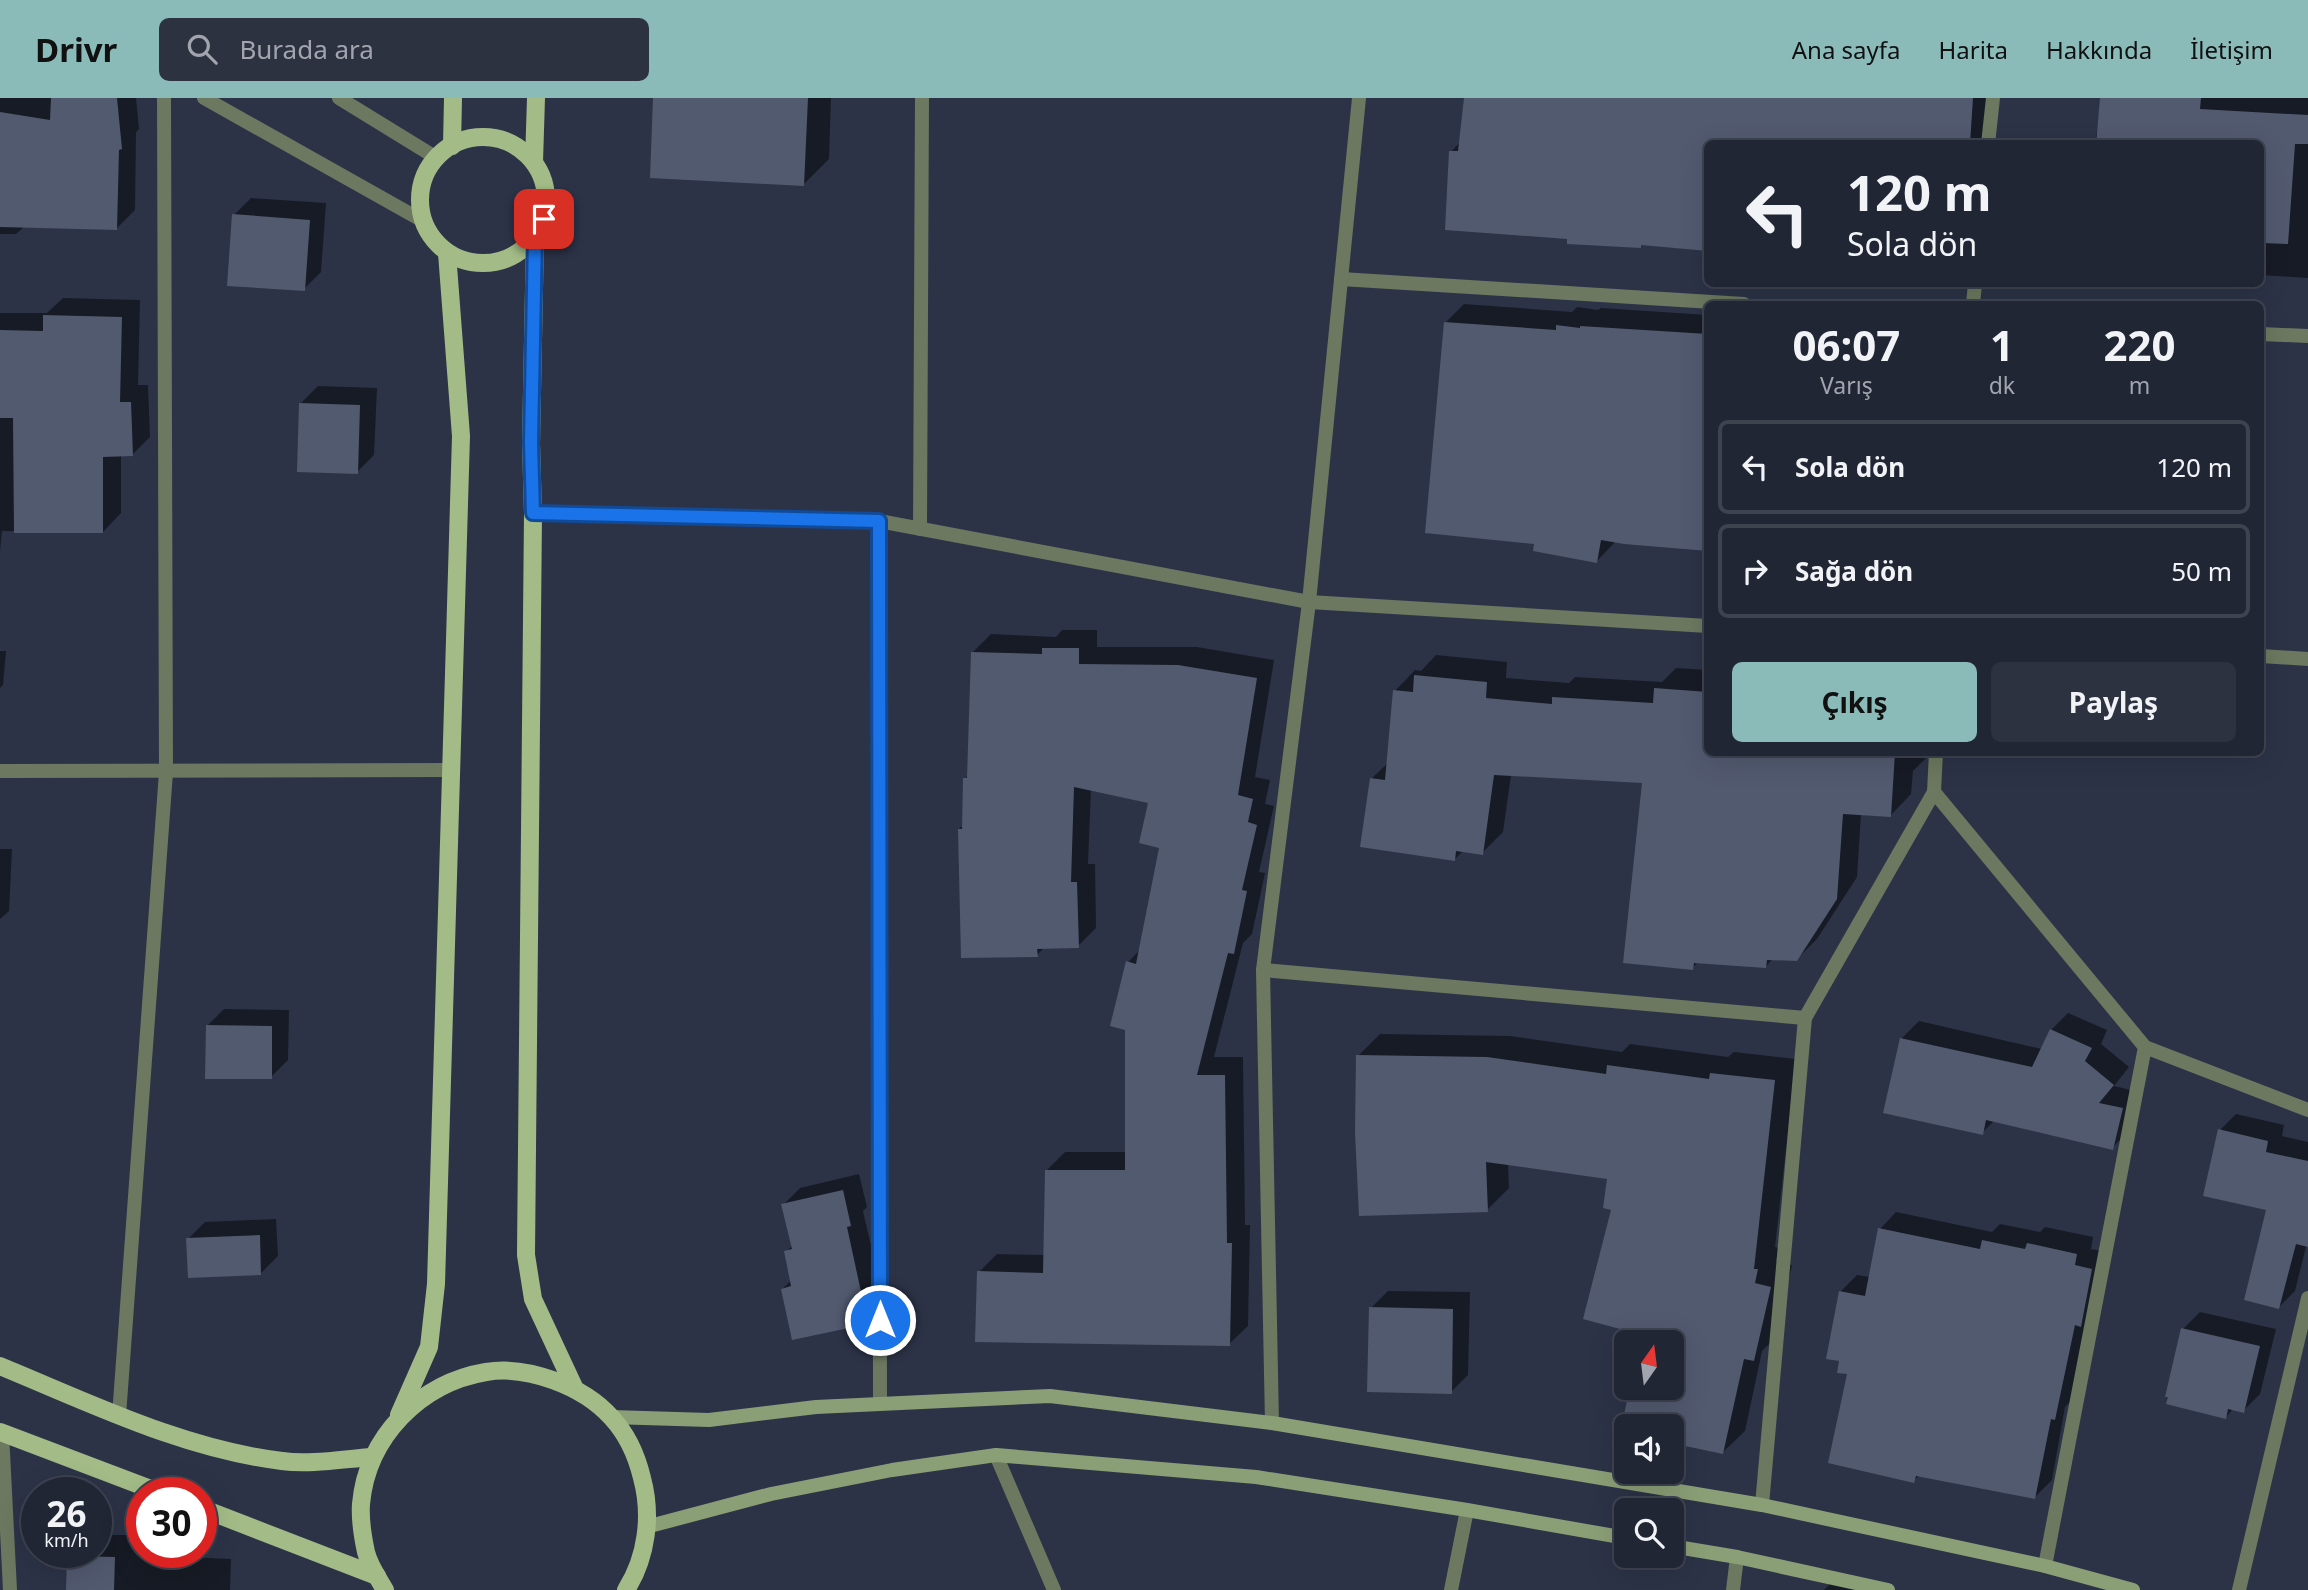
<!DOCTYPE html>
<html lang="tr">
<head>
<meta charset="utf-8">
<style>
  :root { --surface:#212635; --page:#2d3241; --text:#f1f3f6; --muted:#a2a5ad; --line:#3e4350; --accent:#8bbbb9 }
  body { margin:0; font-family:"Noto Sans",sans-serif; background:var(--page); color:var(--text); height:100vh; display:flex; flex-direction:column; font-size:26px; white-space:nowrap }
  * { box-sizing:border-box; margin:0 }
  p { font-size:23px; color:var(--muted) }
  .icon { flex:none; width:38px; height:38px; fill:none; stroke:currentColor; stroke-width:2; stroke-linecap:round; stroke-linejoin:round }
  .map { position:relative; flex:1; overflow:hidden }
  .sheet { position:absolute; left:1704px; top:203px; width:560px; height:455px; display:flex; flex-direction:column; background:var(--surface); border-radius:10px; box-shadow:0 7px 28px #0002,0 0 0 2px var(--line) }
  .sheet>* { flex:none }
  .guide { position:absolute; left:1704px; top:42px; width:560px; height:147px; border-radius:10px; box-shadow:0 7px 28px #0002,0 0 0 2px var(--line); background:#212635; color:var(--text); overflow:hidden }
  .needle { width:46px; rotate:14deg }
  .controls { position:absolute; left:1614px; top:1232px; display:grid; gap:14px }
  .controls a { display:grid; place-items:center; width:70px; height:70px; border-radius:10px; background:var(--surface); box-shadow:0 7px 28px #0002,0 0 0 2px var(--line); font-size:35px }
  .speed { position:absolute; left:21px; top:1379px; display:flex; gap:14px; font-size:35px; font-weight:700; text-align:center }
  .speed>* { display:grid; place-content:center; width:91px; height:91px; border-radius:50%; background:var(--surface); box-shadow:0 7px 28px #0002,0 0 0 2px var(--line); line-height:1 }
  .speed small { font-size:18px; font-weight:400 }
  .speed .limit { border:10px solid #d22; background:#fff; color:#111 }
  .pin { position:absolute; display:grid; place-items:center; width:60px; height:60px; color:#fff; margin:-30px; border-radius:14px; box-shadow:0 4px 10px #0006 }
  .me { position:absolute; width:77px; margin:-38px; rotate:0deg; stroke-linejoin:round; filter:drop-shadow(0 0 5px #0008) }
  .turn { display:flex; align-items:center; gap:24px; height:147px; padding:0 28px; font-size:32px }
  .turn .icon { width:91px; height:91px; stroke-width:2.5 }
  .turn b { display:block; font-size:49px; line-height:60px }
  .eta { display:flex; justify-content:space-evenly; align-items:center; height:119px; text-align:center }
  .eta b { font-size:42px; font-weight:700; line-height:49px }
  .primary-button { display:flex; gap:14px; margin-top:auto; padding:14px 28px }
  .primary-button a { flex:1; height:80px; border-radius:10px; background:var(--accent); color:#111; font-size:28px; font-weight:700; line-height:80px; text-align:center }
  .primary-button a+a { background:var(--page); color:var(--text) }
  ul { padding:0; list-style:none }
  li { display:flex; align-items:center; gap:21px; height:94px; margin:0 14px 10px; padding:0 14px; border:4px solid var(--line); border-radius:10px }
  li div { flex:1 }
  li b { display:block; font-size:26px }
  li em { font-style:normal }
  header { display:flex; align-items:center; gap:42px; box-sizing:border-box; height:98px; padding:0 35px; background:var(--accent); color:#111 }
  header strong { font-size:33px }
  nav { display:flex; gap:38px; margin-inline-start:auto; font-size:24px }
  .search { width:490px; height:63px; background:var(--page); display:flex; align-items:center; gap:18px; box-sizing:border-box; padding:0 24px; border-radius:10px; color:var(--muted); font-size:26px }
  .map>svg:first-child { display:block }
  .shadow { fill:#0007 }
  .building { fill:#525a70 }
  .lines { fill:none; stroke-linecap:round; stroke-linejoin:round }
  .lane { stroke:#6c785f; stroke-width:14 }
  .street { stroke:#6c785f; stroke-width:14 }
  .secondary { stroke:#8b9f76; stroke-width:14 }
  .primary { stroke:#a3bc87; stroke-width:18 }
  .route-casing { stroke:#114b97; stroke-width:18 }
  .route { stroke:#1a73e8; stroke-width:12 }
</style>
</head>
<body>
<header>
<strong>Drivr</strong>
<div class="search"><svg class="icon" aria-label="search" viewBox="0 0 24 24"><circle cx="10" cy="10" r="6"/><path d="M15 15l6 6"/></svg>Burada ara</div>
<nav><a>Ana sayfa</a><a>Harita</a><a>Hakkında</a><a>İletişim</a></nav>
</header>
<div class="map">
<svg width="2308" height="1492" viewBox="0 0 2308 1492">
  <rect width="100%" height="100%" fill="#2c3347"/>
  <!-- shadow -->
  <g class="shadow">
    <path d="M0,0H136L139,31L136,34L135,112L117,130L25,128L16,136H0Z"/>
    <path d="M655,0H831L829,61L804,86Z"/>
    <path d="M1466,0H1988L1986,46H1708V152L1643,145L1640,148L1569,139L1451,54L1461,43Z"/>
    <path d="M2102,0H2308V180L2261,177V46H2095Z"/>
    <path d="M251,100L326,105L321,174L304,191L234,117Z"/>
    <path d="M63,200L140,202L138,287H148L150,339L132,357H121V415L103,434L2,433L0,453V215H47Z"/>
    <path d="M1464,206L1572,214L1577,209L1598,212L1601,210L1708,217V451L1615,444L1597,463L1536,445L1445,225Z"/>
    <path d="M318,288L377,290L374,357L357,374L301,305Z"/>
    <path d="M1062,532H1097V549H1197L1274,562L1255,679L1270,682L1265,706L1274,708L1259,774L1265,775L1252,836L1243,845L1214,959H1243L1245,1127H1250L1248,1228L1229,1246L979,1174L997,1156L1045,1157L1046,1073L1065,1054H1126L1128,864L1141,851L1161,748L1150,703L1091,691L1088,766H1095L1096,830L1078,848L1045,849L1037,857L959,731L963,727L965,681L969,676L972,555L991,536L1056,539Z"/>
    <path d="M0,553H6L3,587L0,590Z"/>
    <path d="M1436,557L1507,564L1506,580L1569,585L1575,579L1662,584L1676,570L1708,572V654H1929V657L1913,673L1911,696L1891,717L1861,715L1857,779L1817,841L1796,862L1773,861L1766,868L1699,863L1692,870L1644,684L1511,677L1503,734L1482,755L1463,753L1454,762L1371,681L1389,664L1395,593L1415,572L1421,573Z"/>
    <path d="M0,751H12L9,813L0,821Z"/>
    <path d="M224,911L289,912L288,962L271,979L207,928Z"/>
    <path d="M2068,915L2107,932L2101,946L2129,969L2114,988L2139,994L2129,1033L2112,1050L1995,1022L1982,1035L1885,1014L1902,940L1919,923L2042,951L2051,932Z"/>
    <path d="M1380,936L1510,938L1622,954L1630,946L1728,959L1734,954L1796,961L1775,1149L1779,1150L1776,1163L1792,1167L1776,1239L1762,1253L1745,1333L1723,1354L1671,1328H1626L1622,1333L1632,1290H1671V1244H1642L1644,1235L1613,1110L1609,1079L1508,1065L1509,1090L1487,1112L1358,958Z"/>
    <path d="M2236,1016L2284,1027L2282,1038L2308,1044V1141L2295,1193L2279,1209L2269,1110L2220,1032Z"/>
    <path d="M859,1076L867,1109L863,1113L885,1207L868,1224L782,1191L792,1182L786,1154L793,1147L783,1107L800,1090Z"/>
    <path d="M1896,1114L1992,1134L2000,1126L2040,1134L2045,1129L2093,1139L2091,1151L2108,1154L2071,1303L2065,1309L2052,1382L2035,1399L1920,1377L1913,1383L1849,1275L1840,1194L1857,1177L1870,1179L1880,1131Z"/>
    <path d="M276,1121L278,1158L261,1175L188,1141L205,1124Z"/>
    <path d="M1388,1193L1470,1194L1468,1277L1451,1294L1371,1210Z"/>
    <path d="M2200,1214L2276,1231L2260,1296L2243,1313L2234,1310L2226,1319L2183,1231Z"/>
    <path d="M96,1437H136V1457L231,1461L230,1492H68L69,1459L73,1454H96Z"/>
    <path d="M1833,1483L1885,1492H1824Z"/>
  </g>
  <!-- building -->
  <g class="building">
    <path d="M51,0H117L122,51L119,52L117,132L0,129V14L50,22Z"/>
    <path d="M653,0H808L804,88L650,80Z"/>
    <path d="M1464,0H1973L1970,46H1834L1801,41L1800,46H1708V153L1641,147V150L1567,146V141L1445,132L1449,53H1458Z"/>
    <path d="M2100,0H2201L2200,11L2308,17V46H2295L2288,146L2261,145V46H2096Z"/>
    <path d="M232,116L310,122L305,193L227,188Z"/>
    <path d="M43,217L122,219L120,304H131L133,358L103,359V435H14L13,320H0V232L43,233Z"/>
    <path d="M1444,224L1556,232V227L1580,230V228L1708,236V453L1624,446L1601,442L1597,465L1533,453L1534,446L1425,435Z"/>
    <path d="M299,305L360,307L358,376L297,374Z"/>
    <path d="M1042,550H1079V566L1178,567L1257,580L1238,697L1253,701L1248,724L1257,727L1242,792L1247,793L1234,856L1228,855L1197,977H1225L1227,1145H1232L1230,1248L975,1244L977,1173L1043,1175L1045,1072H1125V932L1110,928L1126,863L1136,866L1159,750L1139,745L1148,705L1074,689L1071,784H1077L1079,850L1037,851L1038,859L961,860L958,731H962L963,680H967L971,554L1042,556Z"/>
    <path d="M1414,577L1487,584L1486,600L1552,606V599L1653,605L1654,590L1708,594V654H1895L1891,719L1843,716L1837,801L1797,863L1767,862L1766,870L1694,865L1693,872L1623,865L1642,685L1494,677L1483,757L1456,753L1455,763L1360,749L1370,680L1385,682L1393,592L1413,594Z"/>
    <path d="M206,927L272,928V981H205Z"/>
    <path d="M2050,931L2092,950L2085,963L2114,987L2099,1005L2123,1010L2113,1052L1986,1022L1983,1037L1883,1015L1900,940L2032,969Z"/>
    <path d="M1356,957L1487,959L1606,976L1607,967L1709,981L1710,975L1775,982L1754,1171H1758L1755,1185L1771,1189L1754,1263L1744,1261L1723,1356L1671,1345V1328H1626V1335L1620,1334L1630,1290H1671V1244H1640L1642,1237L1583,1221L1611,1112L1603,1110L1607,1081L1486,1064L1488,1114L1359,1118L1355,1034Z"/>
    <path d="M2218,1031L2268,1043L2266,1054L2308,1063V1149L2296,1146L2279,1211L2244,1202L2266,1112L2203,1098Z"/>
    <path d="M843,1092L851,1128L847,1129L868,1226L792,1242L781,1191L791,1188L784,1153L792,1151L781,1106Z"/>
    <path d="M1878,1130L1980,1151L1982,1142L2025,1151L2027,1145L2077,1156L2075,1167L2092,1171L2081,1229L2075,1227L2055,1322L2051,1321L2035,1401L1916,1378L1914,1385L1828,1365L1847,1276L1837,1275L1839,1263L1826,1261L1839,1193L1865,1198Z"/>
    <path d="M260,1137L261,1177L188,1180L186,1140Z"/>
    <path d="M1369,1209L1453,1211L1452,1296L1367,1294Z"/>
    <path d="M2181,1230L2260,1248L2244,1315L2228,1311L2226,1321L2166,1306L2168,1299H2165Z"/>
    <path d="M67,1458L115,1459L114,1492H66Z"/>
  </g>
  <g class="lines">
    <!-- lane -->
    <path class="lane" d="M920,431L922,0"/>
    <!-- street -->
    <g class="street">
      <path d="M204,0L423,123"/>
      <path d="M339,0L435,59"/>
      <path d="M1988,46L1993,0"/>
      <path d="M1341,181L1744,206"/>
      <path d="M1973,206L1975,186"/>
      <path d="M2261,236L2308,238"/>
      <path d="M533,415L879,423L1309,504L1708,528"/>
      <path d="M879,423L880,1305"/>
      <path d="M2261,558L2308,561"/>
      <path d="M0,673L451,672"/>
      <path d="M1934,694L2145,949L2308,1012"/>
      <path d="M1263,872L1805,920"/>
      <path d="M119,1318L166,674L164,0"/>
      <path d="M1272,1325L1263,872L1309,504L1359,0"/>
      <path d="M2,1335L10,1492"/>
      <path d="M996,1357L1054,1492"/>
      <path d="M1762,1407L1805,920L1934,694L1936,654"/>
      <path d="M2045,1468L2145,949"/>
      <path d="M1451,1492L1467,1412"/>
      <path d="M1733,1492L1737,1459"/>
      <path d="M2239,1492L2308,1200"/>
    </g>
    <!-- secondary -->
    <g class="secondary">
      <path d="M611,1319L709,1322L816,1309L1050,1298L1272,1325L1762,1407L2045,1468L2133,1492"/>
      <path d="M646,1429L771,1396L892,1372L996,1357L1256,1379L1467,1412L1626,1440"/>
      <path d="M1671,1448L1737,1459L1888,1492"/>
    </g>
    <!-- primary -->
    <g class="primary">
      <circle cx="483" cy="102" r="63"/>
      <path d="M452,48L453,0"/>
      <path d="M534,64L536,0"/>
      <path d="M535,139L531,345L533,415L526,1157L533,1201L575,1291"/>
      <path d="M0,1268C90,1305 183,1351 282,1363C309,1367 344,1361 372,1359"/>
      <path d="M399,1317L429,1249L436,1186L461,338L447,155"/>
      <path d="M0,1334L161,1395"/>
      <path d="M201,1410L377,1478"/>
      <path d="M385,1492C378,1480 369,1467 366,1454C363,1440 360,1420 361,1406C367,1339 420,1285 486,1274C527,1267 583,1288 611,1319C627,1336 637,1359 642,1380C652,1417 647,1459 626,1492"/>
    </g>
  </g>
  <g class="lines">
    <defs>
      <path id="route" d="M544,121L535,139L531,345L533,415L879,423L880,1222"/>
    </defs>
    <!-- route casing -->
    <use href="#route" class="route-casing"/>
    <!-- route -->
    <use href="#route" class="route"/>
  </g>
</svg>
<div class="controls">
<a><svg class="needle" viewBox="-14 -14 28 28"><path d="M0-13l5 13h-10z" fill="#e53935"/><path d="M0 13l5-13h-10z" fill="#a2a5ad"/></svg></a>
<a><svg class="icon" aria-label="sound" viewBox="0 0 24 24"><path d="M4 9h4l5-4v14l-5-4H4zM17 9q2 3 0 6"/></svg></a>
<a><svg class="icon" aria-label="search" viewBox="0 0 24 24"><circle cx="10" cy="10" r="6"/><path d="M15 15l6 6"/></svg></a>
</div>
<div class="speed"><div>26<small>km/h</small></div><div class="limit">30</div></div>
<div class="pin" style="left:544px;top:121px;background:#d93025"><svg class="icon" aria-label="arrive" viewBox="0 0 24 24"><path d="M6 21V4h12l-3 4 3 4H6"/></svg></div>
<svg class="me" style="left:880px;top:1222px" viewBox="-20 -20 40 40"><circle r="17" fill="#1a73e8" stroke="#fff" stroke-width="3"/><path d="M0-11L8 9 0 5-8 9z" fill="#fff"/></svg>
<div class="guide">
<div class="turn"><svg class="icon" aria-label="left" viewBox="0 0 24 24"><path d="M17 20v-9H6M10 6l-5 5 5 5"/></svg><div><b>120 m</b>Sola dön</div></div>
</div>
<section class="sheet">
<div class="eta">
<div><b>06:07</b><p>Varış</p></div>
<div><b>1</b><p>dk</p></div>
<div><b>220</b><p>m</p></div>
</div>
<ul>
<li><svg class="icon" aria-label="left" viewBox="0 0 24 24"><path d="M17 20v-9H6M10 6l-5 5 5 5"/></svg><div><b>Sola dön</b></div><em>120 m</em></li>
<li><svg class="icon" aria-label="right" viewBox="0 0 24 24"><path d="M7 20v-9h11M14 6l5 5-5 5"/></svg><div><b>Sağa dön</b></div><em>50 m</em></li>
</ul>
<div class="primary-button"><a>Çıkış</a><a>Paylaş</a></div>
</section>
</div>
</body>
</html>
